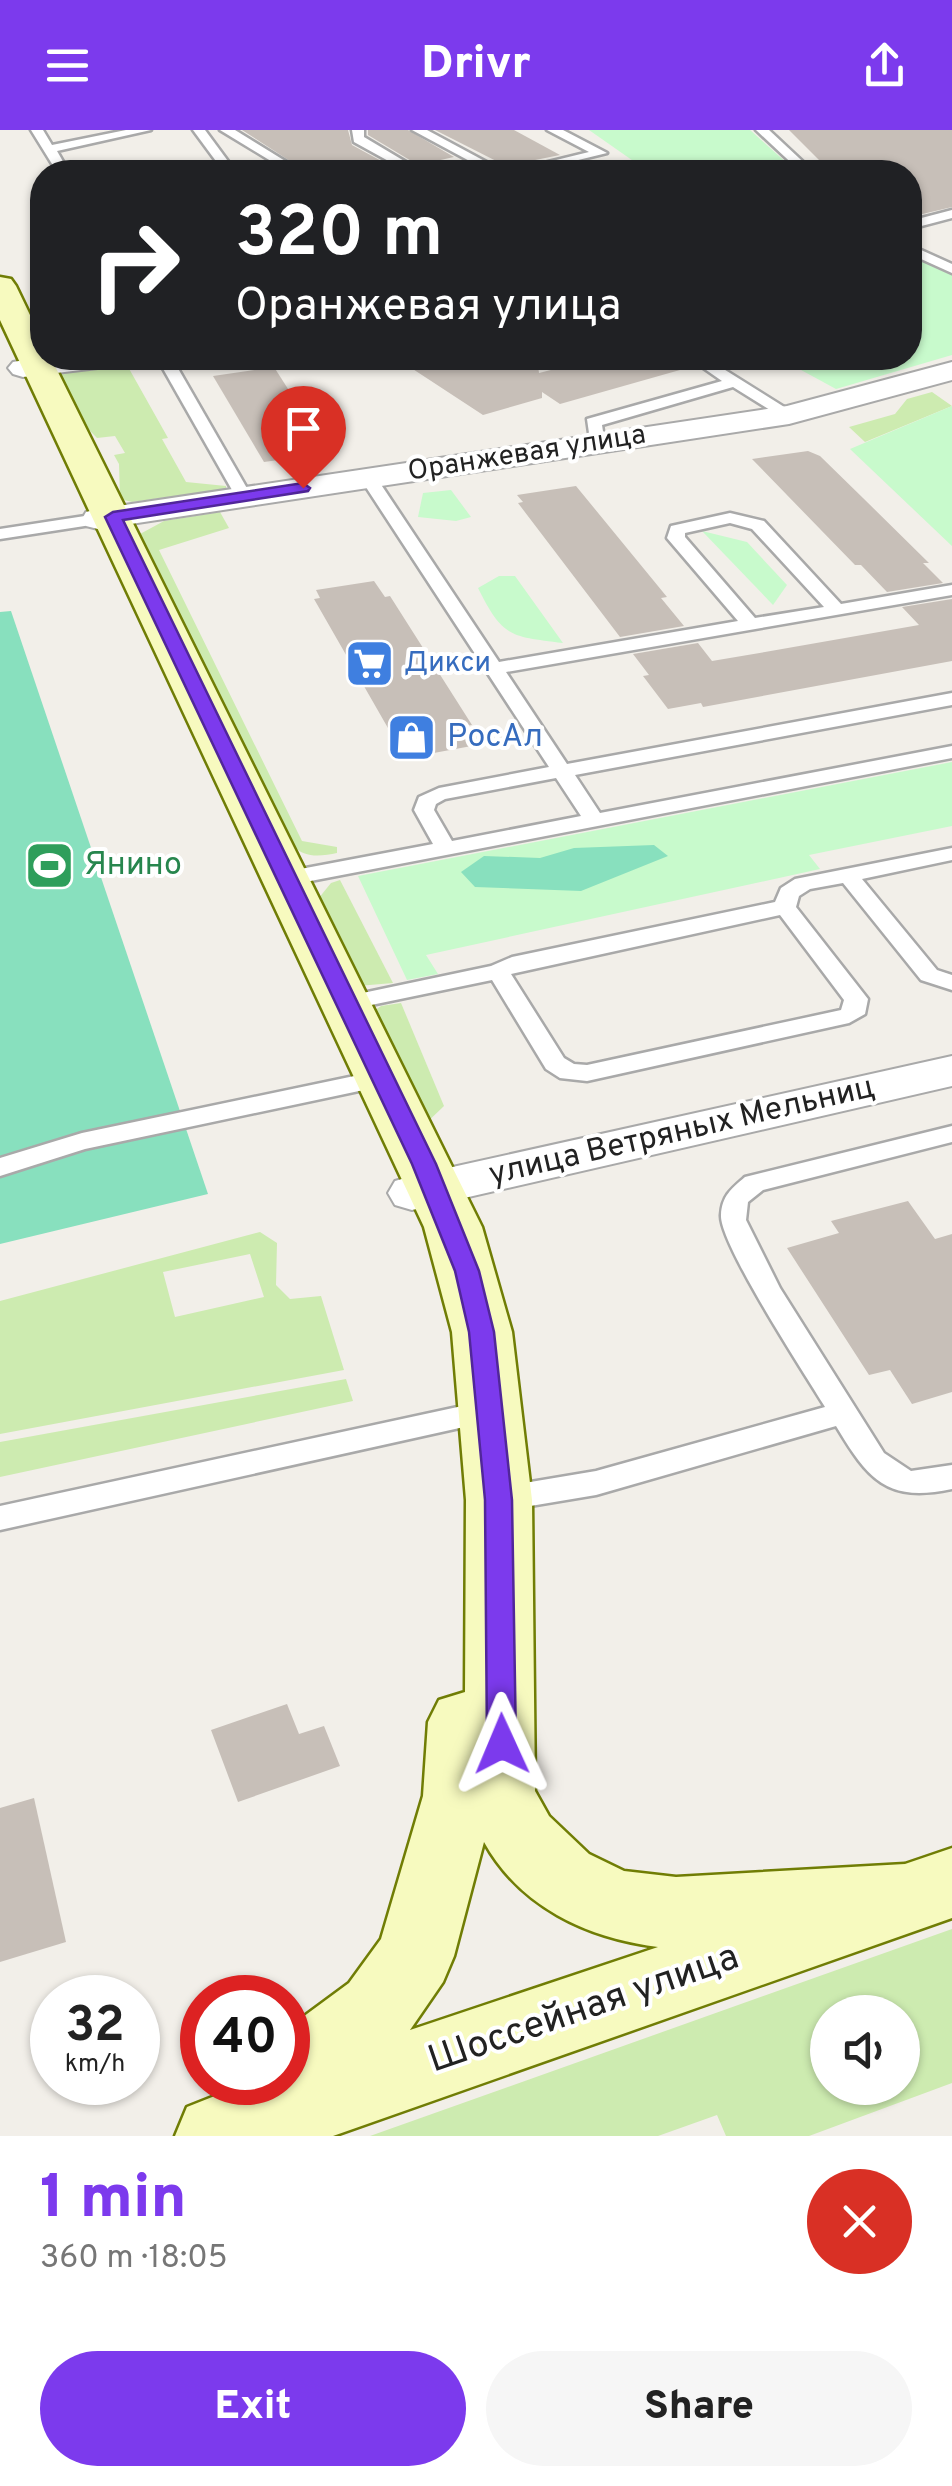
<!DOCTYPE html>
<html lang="en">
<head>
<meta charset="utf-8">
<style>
  :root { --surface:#fff; --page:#f6f6f6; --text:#222; --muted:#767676; --accent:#7c3aed }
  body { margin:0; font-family:Overpass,sans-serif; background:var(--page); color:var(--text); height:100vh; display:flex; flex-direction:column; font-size:38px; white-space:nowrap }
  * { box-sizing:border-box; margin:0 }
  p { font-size:32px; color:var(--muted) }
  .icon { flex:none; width:55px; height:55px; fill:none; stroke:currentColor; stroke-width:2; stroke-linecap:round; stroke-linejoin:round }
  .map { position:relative; height:2006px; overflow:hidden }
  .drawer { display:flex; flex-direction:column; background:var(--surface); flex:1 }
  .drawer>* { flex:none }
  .top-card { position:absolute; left:30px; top:30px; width:892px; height:210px; border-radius:40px; box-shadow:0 2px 8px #0004; background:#202124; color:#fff; overflow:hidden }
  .tools { position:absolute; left:810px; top:1865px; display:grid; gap:20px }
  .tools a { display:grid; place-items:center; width:110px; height:110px; border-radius:50%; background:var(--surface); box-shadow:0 2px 8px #0004; font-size:50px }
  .speed { position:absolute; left:30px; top:1845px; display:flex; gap:20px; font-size:50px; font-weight:700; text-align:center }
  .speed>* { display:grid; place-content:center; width:130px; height:130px; border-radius:50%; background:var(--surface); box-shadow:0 2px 8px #0004; line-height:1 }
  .speed small { font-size:25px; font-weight:400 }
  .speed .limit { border:15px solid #d22; background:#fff; color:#111 }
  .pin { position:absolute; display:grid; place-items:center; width:85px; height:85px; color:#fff; margin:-102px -42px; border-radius:50% 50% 50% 0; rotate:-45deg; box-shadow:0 0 10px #0007 }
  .pin .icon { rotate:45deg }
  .me { position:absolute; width:110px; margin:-55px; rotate:359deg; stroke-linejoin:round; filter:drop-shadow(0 0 8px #0008) }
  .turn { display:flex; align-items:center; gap:35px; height:210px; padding:0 40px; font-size:45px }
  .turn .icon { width:130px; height:130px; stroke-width:2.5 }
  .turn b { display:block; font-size:70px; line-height:85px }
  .round { display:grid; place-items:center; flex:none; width:105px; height:105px; border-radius:52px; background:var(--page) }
  .summary { display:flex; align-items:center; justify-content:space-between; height:170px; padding:0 40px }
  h1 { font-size:60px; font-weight:800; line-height:75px; color:var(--accent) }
  .action { display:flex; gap:20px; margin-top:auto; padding:20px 40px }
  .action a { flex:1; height:115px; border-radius:60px; background:var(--accent); color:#fff; font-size:40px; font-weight:800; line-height:115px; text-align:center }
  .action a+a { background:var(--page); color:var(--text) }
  header { display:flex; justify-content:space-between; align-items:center; height:130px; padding:0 40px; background:var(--accent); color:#fff; font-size:45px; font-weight:800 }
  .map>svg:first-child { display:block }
  .grass { fill:#cdebb0; fill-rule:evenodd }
  .park { fill:#c8facc }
  .pitch { fill:#88e0be }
  .building { fill:#c7bfb8 }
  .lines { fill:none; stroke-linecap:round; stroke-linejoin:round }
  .lane-casing { stroke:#a9a9a9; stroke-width:5 }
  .street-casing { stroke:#a9a9a9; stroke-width:4 }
  .secondary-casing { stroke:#707d05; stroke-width:5 }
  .lane { fill:#fff; fill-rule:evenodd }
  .street { fill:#fff; fill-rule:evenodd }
  .secondary { fill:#f7fabf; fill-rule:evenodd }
  .route { fill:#7c3aed; stroke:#51269a; stroke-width:2.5 }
  .labels { text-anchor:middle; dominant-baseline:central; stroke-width:8; stroke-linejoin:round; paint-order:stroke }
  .far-street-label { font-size:28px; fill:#222; stroke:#fff }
  .far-shop-label { font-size:28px; fill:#366cbe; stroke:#fff; text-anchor:start }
  .shop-label { font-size:32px; fill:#366cbe; stroke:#fff; text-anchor:start }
  .leisure-label { font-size:32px; fill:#27864d; stroke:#fff; text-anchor:start }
  .street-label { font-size:32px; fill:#222; stroke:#fff }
  .near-street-label { font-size:38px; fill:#222; stroke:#fff }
</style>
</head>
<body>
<header><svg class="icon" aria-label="menu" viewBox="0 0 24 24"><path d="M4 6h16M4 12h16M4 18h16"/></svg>Drivr<svg class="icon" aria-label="share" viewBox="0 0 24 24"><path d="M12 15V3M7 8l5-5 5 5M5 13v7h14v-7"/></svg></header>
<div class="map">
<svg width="952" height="2006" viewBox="0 0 952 2006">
  <rect width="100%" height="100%" fill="#f2efe9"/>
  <!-- grass -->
  <g class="grass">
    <path d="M147,228L157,232L127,235L168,308L162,309L186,352L226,356V359L132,372L120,369L119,334L114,325L125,323L115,306L97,308L65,275L55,244L70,237Z"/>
    <path d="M932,262L952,276L865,312L849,297L895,284L907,269Z"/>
    <path d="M220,382L229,398L159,420L302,711L337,717V723C322,726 304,729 293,715L140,404L164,391Z"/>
    <path d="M340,750L393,853L358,856L314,774L331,753Z"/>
    <path d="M401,873L444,976L420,999L370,884L381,876Z"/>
    <path d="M260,1102L277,1113L276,1155L290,1169L321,1166L344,1240L0,1304V1171ZM250,1124L264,1167L175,1187L163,1142Z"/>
    <path d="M346,1249L353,1271L0,1347V1312Z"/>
    <path d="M952,1799V1953L809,2006H726L717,1985L658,2006H370ZM828,1882H902V1958H828Z"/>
  </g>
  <!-- park -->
  <g class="park">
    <path d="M589,0H750L797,42H649Z"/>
    <path d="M910,126L952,145V225L836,259L779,228H910Z"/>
    <path d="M952,276V416L850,319Z"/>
    <path d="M451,360L471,387L456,391L418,387L423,363Z"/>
    <path d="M702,401L747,412L787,455L773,475Z"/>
    <path d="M499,446H515L563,513C510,506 503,508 478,458Z"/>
    <path d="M952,632V696L809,725L820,739L426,825L438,844L407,850L358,746Z"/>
  </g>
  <!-- pitch -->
  <g class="pitch">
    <path d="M11,481L208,1064L0,1114V482Z"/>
    <path d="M654,715L668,726L581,761L475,757L461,742L484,726L540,728L574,718Z"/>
  </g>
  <!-- building -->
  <g class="building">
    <path d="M242,0H348L352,15L396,39L307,42Z"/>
    <path d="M368,0H408L454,27L418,35L368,5Z"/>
    <path d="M435,0H514L560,25L506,36Z"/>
    <path d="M789,0H952V77L910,87V42H831Z"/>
    <path d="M396,228H537L539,243L598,228H685L687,238L560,274L542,262V268L483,285Z"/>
    <path d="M274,237L329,323L264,332L213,246Z"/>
    <path d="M808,321L820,326L863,368L929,433H923L943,453L887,462L861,435H855L752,329Z"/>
    <path d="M576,356L667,467L661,468L684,496L620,507L518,373L523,372L517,365Z"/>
    <path d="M374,451L385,467L390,466L472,595L465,596L477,615L412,627L407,618L400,619L314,469L320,468L316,460Z"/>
    <path d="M952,469V531L703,577L701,573L668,579L643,546L649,545L633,524L698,513L712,531L765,522L919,495L902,477Z"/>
    <path d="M908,1071L935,1109L952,1104V1262L912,1274L890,1240L869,1245L787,1118L839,1103L831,1091Z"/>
    <path d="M287,1574L299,1604L324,1596L340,1636L238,1672L211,1600Z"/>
    <path d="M34,1668L66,1812L0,1832V1678Z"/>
  </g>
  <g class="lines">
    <defs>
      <g id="lane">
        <path d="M31,0H43L52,15L126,0H151L57,21L69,42H57Z"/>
        <path d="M193,0H205L236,42H224Z"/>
        <path d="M220,0H235L303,42H289Z"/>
        <path d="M352,0H364V7L421,41L401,42L403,39L354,12Z"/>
        <path d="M412,0H427L505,42H490Z"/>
        <path d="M547,0H563L607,23L529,42H507L589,22Z"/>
        <path d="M756,0H769L814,42H801Z"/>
        <path d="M952,80V88L910,99V91Z"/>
        <path d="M910,115L952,134V143L910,124Z"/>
        <path d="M157,228H172L252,367L250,371L236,367Z"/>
        <path d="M689,228H706L797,285L783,288L733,257L602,295L605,314L591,317L587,289L722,251Z"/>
        <path d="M362,344H374L499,532L738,491L667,408L671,396L730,383L764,391L841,474L952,455V465L506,542L567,634L952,563V575L575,645L600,683L952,616V628L274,758L266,756L263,751L266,746L274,744L433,714L414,680L419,667L439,658L549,637L360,348ZM730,393L752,399L824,477L755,488L685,407V403ZM556,648L581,686L452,711L434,680L436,674L445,669Z"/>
        <path d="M98,384L104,385V393L0,409V399Z"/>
        <path d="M952,718V730L862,749L937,840L952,845V860L921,850L843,753L810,759L799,766L796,777L868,869L865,884L849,893L587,951L560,948L546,939L492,850L347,880L335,873L339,868L491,836L512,827L775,772L781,758L795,749ZM780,785L844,870L841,880L587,935L574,934L564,928L511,844Z"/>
        <path d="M383,940L395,948L392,954L85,1019L0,1046V1028L82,1003Z"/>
        <path d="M952,996V1012L763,1060L748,1072L746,1090L780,1158L884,1323L911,1341L952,1335V1359C886,1373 868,1349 836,1296L596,1365L500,1381L490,1377L485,1369L490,1361L500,1357L596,1341L825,1277C806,1246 719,1113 721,1085C722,1066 731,1059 745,1047Z"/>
        <path d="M490,1270L500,1273L504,1281L500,1289L0,1400V1376Z"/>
      </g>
      <g id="street">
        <path d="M42,227V228H120L116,234L106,237L23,247L13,244L8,238L13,232Z"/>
        <path d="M952,232V250L789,294L98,399L86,396L82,389L86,382L98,379L787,276Z"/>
        <path d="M952,926V956L412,1080L395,1075L388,1063L395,1051L412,1046Z"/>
      </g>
      <path id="secondary" d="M0,147L11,149L16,156L42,210V228H51L482,1097L512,1202L532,1370L535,1661L549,1686L589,1724L624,1741L676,1747L905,1734L952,1718V1788L333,2006H175L187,1977L250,1952H288V1898L349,1853L381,1809L423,1666L428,1592L439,1570L465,1562L466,1370L452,1202L424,1097L0,190ZM484,1712C520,1777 587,1808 658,1817L410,1900L443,1852L454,1826Z"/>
    </defs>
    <!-- lane casing -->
    <use href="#lane" class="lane-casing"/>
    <!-- street casing -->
    <use href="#street" class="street-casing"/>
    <!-- secondary casing -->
    <use href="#secondary" class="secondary-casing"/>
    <!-- lane -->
    <use href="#lane" class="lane"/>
    <!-- street -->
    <use href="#street" class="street"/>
    <!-- secondary -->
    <use href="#secondary" class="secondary"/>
  </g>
  <!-- route -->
  <path class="route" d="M303,353L310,358L308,361L123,390L436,1034L479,1141L494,1202L512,1370L516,1614L512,1624L502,1628L491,1624L487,1614L485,1370L469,1202L455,1141L412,1034L105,387L113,382Z"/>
  <!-- icons -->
  <defs>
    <symbol id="supermarket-square" viewBox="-11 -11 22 22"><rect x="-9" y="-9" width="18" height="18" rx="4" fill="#3f7fe0" stroke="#fff"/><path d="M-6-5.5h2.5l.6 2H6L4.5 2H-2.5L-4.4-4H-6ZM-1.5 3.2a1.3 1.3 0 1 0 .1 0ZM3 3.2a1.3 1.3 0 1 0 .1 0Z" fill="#fff"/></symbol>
    <symbol id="shop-square" viewBox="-11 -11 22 22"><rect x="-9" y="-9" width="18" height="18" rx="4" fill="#3f7fe0" stroke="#fff"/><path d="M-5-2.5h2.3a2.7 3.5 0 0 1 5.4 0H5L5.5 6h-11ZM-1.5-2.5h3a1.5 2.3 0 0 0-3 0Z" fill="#fff"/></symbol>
    <symbol id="stadium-square" viewBox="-11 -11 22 22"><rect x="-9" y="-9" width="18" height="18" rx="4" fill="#2e9e5b" stroke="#fff"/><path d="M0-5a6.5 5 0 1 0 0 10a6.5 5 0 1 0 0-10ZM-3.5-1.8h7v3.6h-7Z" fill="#fff"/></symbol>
  </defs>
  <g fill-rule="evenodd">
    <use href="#supermarket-square" x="342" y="506" width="55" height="55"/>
    <use href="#shop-square" x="384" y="580" width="55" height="55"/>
    <use href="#stadium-square" x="22" y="708" width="55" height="55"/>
  </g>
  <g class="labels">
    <!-- far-street labels -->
    <g class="far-street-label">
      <text transform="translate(527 324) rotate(-9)">Оранжевая улица</text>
    </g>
    <!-- far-shop labels -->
    <g class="far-shop-label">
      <text x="404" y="534">Дикси</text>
    </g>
    <!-- shop labels -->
    <g class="shop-label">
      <text x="447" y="608">РосАл</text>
    </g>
    <!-- leisure labels -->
    <g class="leisure-label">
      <text x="84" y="736">Янино</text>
    </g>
    <!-- street labels -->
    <g class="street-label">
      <text transform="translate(682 1002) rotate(-13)">улица Ветряных Мельниц</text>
    </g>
    <!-- near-street labels -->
    <g class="near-street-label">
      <text transform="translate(584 1880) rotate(-19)">Шоссейная улица</text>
    </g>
  </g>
</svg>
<div class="tools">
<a><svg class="icon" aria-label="sound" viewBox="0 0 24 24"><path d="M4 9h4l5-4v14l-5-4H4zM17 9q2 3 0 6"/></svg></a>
</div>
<div class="speed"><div>32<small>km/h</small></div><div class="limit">40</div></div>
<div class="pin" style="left:303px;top:358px;background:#d93025"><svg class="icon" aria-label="arrive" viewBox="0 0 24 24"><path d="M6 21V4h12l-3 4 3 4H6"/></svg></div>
<svg class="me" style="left:502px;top:1614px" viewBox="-20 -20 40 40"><path d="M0-17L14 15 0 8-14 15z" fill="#7c3aed" stroke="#fff" stroke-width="4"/></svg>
<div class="top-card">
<div class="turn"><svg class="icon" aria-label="right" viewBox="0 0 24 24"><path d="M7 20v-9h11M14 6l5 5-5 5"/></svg><div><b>320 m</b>Оранжевая улица</div></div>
</div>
</div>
<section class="drawer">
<div class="summary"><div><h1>1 min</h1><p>360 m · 18:05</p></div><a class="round" style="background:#d93025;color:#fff"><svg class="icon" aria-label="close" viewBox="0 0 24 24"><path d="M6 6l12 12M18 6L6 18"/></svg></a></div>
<div class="action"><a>Exit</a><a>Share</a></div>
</section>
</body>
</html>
